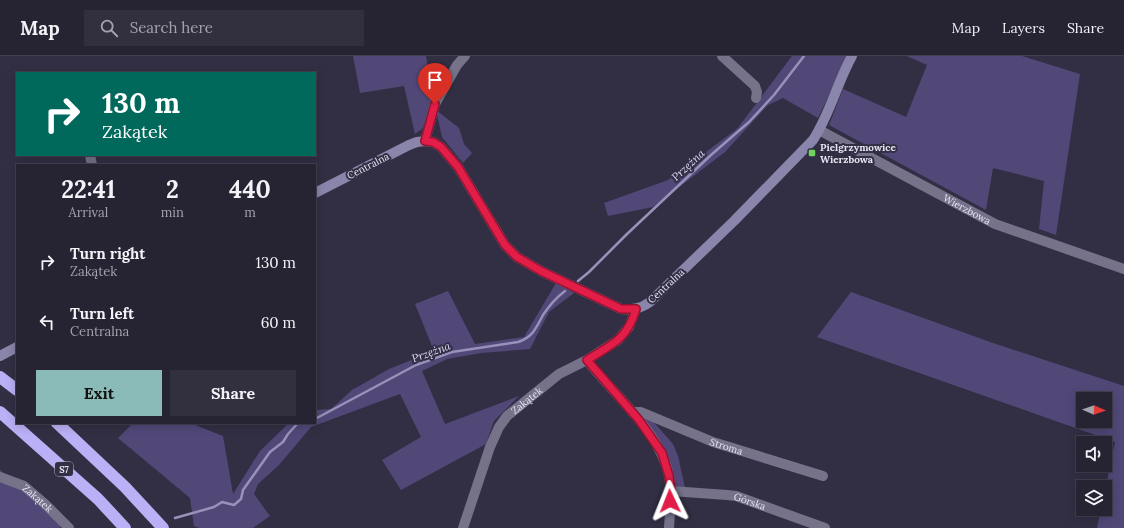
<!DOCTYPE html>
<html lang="en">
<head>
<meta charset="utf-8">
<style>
  :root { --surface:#262333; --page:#322f3f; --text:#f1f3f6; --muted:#a4a4ac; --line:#42404e; --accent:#8bbbb9 }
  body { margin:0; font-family:Lora,serif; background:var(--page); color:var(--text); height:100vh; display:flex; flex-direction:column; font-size:15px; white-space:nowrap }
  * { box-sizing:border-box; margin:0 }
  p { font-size:13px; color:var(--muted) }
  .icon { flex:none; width:22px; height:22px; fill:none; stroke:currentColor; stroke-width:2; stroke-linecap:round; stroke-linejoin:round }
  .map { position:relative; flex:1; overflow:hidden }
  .side { position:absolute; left:16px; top:108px; width:300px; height:260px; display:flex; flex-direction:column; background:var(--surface); border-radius:0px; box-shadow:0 2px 10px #0003,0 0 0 1px var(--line) }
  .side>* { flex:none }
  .banner { position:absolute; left:16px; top:16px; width:300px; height:84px; border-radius:0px; box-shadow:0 2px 10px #0003,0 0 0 1px var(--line); background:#00695c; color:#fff; overflow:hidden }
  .needle { width:26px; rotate:92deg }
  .controls { position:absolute; left:1076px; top:336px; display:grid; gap:8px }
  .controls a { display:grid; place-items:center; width:36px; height:36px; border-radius:0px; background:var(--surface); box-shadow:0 2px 10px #0003,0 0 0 1px var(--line); font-size:20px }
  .pin { position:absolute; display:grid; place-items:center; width:34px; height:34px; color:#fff; margin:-41px -17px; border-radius:50% 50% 50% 0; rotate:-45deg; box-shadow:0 0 4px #0007 }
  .pin .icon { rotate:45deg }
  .me { position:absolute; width:44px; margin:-22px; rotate:358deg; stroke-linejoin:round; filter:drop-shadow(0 0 3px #0008) }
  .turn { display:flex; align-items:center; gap:14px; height:84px; padding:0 20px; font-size:18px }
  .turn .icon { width:52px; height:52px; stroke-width:2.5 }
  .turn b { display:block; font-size:28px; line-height:34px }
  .eta { display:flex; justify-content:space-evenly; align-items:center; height:68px; text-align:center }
  .eta b { font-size:24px; font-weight:800; line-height:28px }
  .primary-button { display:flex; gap:8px; margin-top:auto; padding:8px 20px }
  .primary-button a { flex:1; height:46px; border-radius:0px; background:var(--accent); color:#111; font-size:16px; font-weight:800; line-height:46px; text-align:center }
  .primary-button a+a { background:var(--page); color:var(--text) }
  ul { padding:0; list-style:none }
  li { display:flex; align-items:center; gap:12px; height:60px; padding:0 20px }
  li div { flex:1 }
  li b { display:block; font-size:15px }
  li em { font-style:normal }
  header { display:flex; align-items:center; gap:24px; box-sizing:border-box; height:56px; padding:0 20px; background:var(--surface); border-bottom:1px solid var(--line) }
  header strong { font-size:19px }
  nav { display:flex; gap:22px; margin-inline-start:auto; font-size:14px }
  .search { width:280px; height:36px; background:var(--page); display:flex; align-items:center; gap:10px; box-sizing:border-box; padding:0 14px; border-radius:0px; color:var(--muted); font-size:15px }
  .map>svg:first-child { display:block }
  .green { fill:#514878; fill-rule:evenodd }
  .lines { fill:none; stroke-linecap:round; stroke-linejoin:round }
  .stream { stroke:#9891b9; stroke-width:2.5 }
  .street { stroke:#75728a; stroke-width:10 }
  .secondary { stroke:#8a85aa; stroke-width:10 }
  .highway { stroke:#bab0f5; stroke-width:12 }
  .route-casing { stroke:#92132f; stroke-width:10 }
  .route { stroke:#e11d48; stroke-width:7 }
  .poi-dot { fill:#70d35f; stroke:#322f44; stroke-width:1.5 }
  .labels { text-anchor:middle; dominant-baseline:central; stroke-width:4; stroke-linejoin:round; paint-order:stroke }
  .shield { fill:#322f44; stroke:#b0aebe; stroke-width:1 }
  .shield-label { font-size:9px; font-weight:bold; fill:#e6e4f2 }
  .poi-label { font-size:10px; font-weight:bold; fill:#e6e4f2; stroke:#322f44; text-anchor:start }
  .street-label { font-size:10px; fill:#e6e4f2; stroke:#322f44 }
  .water-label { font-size:11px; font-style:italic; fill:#dfdbfb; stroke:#322f44 }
</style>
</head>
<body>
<header>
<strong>Map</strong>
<div class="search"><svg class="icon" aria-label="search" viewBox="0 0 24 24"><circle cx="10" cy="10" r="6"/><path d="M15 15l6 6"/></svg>Search here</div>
<nav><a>Map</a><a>Layers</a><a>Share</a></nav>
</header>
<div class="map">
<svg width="1124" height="472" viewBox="0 0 1124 472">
  <rect width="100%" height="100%" fill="#322f44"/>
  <!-- green -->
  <g class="green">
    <path d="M353,0H426L431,29L436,41L422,73L415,78L404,30L360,37Z"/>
    <path d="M792,0H848L818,62L783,42L768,49L725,96L653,151L608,160L604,147L668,124L737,73Z"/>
    <path d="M907,0H1022L1080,18L1056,179L1039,173L1044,125L993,112L986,154L829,69L843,33L906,61L927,9Z"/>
    <path d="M436,54L459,72L464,88L472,97L463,107L442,81Z"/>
    <path d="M556,227L574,237L549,256L530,293L481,297L447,303L422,315L445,368L519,340L494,365L486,388L401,434L382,404L421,381L400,338L311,371L279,409L258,428L254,438L270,460L253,472H199L194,470L190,442L118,382L133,367H190L223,380L233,438L260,395L289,367H315V354L331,353L352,334L389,313L434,295L415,248L448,235L475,288L524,281Z"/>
    <path d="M851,236L993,287L1124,330V472H1097L1101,453H1105V435L1115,386L817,281ZM1083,343H1105V365H1083Z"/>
    <path d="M640,360L651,363L673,388L678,400L685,432L673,430Z"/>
    <path d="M0,414L60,465V472H0Z"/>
  </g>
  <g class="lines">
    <!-- stream -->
    <g class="stream">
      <path d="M578,225L589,216L627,178L711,99L749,66L774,39L804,0"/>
      <path d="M315,363L416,309L452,296L518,286C533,281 536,272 543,259C549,250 557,241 565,235"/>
      <path d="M175,462L214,451L222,446L234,449L241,443L243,434L270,396L283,386L288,378L298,367"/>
    </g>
    <!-- street -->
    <g class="street">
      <path d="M722,0L755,30L757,36L756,42"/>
      <path id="s1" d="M819,74L995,168L1124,213"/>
      <path d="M425,85L435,48L457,9L465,0"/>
      <path d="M90,99L92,109"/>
      <path d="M587,304C613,338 661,377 669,420C672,437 670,455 669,472"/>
      <path id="s2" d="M632,356H641L713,386L823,420"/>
      <path id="s3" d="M0,421L24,430L45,448L69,472"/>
      <path id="s4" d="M671,435L727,439L736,440L825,472"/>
      <path id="s5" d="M463,472L490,391L499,371L507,360L559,318L587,304L618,284L629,271L636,253"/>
    </g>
    <!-- secondary -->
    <g class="secondary">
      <path d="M315,137L409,89L417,86L425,85L433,86L441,91L458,111L505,189L517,201L541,215L621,253C632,254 640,253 650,246L734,165L813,84C830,58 837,27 852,0"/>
      <path d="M0,300L17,291"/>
    </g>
    <!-- highway -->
    <g class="highway">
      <path d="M0,321L17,334"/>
      <path d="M0,356L98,443L125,472"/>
      <path d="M57,367L125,431L163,472"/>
    </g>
  </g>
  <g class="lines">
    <defs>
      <path id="route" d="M435,48L425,85L433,86L441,91L458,111L505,189L517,201L541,215L621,253H636C627,284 612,288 587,304L639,364L662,397L669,420L671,435L670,445"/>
    </defs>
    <!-- route casing -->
    <use href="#route" class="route-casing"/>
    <!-- route -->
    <use href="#route" class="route"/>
  </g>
  <!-- markers -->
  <rect class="poi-dot" x="808" y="93" width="8" height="8" rx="2"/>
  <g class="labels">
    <!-- shield labels -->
    <rect class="shield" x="55" y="406" width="18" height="14" rx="3"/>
    <g class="shield-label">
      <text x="64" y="413">S7</text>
    </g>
    <!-- poi labels -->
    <g class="poi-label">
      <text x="820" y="91">Pielgrzymowice<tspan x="820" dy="12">Wierzbowa</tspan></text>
    </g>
    <!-- street labels -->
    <g class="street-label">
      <text transform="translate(368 110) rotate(-27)">Centralna</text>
      <text stroke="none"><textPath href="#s1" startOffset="168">Wierzbowa</textPath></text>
      <text transform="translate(666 230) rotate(-43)">Centralna</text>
      <text stroke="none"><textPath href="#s5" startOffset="146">Zakątek</textPath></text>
      <text stroke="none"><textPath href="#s2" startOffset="101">Stroma</textPath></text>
      <text stroke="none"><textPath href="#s3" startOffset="44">Zakątek</textPath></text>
      <text stroke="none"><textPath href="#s4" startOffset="80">Górska</textPath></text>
    </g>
    <!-- water labels -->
    <g class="water-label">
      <text transform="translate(688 109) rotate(-43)">Przężna</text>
      <text transform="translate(431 296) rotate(-20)">Przężna</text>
    </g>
  </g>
</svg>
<div class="controls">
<a><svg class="needle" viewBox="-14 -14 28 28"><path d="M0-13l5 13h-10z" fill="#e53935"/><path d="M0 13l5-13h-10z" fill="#a4a4ac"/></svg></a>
<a><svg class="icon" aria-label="sound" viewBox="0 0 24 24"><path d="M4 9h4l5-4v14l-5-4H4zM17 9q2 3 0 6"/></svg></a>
<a><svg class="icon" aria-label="layers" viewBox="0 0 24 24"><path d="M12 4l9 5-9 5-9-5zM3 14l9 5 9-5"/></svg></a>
</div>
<div class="pin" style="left:435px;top:48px;background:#d93025"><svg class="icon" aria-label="arrive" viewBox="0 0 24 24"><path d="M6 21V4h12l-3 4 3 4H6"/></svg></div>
<svg class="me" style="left:670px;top:445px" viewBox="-20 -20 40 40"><path d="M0-17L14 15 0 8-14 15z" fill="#e11d48" stroke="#fff" stroke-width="4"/></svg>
<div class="banner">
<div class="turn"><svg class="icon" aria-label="right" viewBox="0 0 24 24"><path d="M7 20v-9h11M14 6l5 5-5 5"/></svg><div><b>130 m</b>Zakątek</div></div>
</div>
<section class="side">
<div class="eta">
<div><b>22:41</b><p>Arrival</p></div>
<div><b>2</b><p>min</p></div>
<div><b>440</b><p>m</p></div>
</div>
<ul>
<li><svg class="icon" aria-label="right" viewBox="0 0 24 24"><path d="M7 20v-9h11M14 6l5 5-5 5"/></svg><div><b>Turn right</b><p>Zakątek</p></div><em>130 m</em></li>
<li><svg class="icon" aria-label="left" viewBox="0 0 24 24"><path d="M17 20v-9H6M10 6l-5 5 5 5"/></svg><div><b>Turn left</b><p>Centralna</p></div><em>60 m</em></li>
</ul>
<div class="primary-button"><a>Exit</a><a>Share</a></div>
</section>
</div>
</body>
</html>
